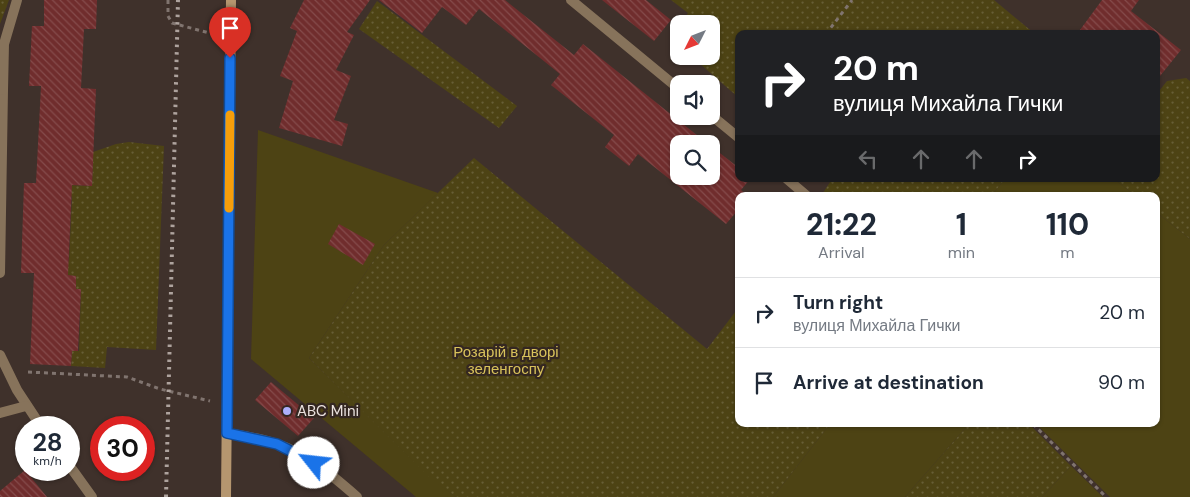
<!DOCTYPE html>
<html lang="en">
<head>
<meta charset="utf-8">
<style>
  :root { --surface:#fff; --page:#f6f6f7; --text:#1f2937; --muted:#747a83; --line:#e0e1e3 }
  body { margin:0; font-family:"DM Sans",sans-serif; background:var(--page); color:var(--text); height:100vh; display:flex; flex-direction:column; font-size:19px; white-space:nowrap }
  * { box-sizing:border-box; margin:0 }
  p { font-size:16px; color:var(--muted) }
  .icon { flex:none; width:28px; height:28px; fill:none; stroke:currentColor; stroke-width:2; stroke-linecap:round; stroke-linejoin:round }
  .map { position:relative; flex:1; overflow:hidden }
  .drawer { position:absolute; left:735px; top:192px; width:425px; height:235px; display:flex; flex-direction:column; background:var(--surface); border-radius:10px; box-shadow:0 1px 4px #0004 }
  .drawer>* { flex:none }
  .hud { position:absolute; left:735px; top:30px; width:425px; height:152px; border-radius:10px; box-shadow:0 1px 4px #0004; background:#202124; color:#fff; overflow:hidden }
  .needle { width:32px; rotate:228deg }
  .tools { position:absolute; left:670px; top:15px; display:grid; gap:10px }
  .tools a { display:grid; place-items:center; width:50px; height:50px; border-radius:10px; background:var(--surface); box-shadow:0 1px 4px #0004; font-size:25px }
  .speed { position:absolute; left:15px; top:416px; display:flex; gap:10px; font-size:25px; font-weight:700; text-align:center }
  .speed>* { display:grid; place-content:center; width:65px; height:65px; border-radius:50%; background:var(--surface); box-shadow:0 1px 4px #0004; line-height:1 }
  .speed small { font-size:12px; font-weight:400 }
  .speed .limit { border:8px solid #d22; background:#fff; color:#111 }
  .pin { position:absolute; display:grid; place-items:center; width:42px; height:42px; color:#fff; margin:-51px -21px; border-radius:50% 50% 50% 0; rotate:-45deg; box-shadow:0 0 5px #0007 }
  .pin .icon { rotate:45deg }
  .me { position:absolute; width:55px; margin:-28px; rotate:299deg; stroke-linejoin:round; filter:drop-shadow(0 0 4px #0008) }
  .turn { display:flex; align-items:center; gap:18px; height:105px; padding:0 15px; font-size:22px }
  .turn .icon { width:65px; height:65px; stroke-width:2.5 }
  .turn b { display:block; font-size:35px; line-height:42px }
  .lanes { display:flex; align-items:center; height:48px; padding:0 15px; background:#0003; justify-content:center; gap:25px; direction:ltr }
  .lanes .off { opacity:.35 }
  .eta { display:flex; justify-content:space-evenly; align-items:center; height:85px; text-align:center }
  .eta b { font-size:30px; font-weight:800; line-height:35px }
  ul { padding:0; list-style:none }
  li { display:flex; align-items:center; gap:15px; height:70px; padding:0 15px; border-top:1px solid var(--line) }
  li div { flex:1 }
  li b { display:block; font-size:19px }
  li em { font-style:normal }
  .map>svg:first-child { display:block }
  .grass { fill:#4d4314 }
  .park { fill:url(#park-dots) }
  .building { fill:url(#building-back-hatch) }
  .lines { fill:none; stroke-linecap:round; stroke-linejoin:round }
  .path { stroke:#80746f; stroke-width:3; stroke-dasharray:4 4; stroke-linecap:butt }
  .lane { stroke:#87735b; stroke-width:10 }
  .street { stroke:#87735b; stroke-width:10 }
  .secondary { stroke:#b5966f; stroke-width:10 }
  .rail { stroke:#aea39e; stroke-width:4; stroke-dasharray:2.5 5; stroke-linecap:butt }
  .route-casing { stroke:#114b97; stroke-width:12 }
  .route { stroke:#1a73e8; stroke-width:9 }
  .slow { stroke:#f59e0b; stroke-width:9 }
  .poi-dot { fill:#adaffb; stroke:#342721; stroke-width:2 }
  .labels { text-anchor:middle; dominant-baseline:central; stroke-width:4.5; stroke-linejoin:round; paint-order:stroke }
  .park-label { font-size:15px; fill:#d8c25b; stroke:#342721 }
  .poi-label { font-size:15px; fill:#ebe2de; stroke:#342721; text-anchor:start }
</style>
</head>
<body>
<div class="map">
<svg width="1190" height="497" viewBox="0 0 1190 497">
  <defs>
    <pattern id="park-dots" width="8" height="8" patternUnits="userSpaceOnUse" patternTransform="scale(1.25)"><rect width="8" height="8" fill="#4d4314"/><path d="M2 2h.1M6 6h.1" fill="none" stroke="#675e36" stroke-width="1.8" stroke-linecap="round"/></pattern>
    <pattern id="building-back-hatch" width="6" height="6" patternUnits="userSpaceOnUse" patternTransform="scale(1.25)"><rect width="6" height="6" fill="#702d2d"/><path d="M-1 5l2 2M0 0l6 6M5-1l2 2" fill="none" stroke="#854b4b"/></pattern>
  </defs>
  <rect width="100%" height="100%" fill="#3f312b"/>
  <!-- grass -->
  <g class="grass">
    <path d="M258,130L438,193L384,245L309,358L432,479L456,497H416L251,359Z"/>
    <path d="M1005,179H1114L1136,196H991Z"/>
    <path d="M1156,212L1190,239V497H1110L1036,424H1156Z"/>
    <path d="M830,424H969L905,497H773Z"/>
    <path d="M1071,466L1103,497H1042Z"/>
  </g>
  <!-- park -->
  <g class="park">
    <path d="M0,0H9L0,24Z"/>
    <path d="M671,0H994L1035,34H739V98L691,56H711V24H686L683,21L688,13Z"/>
    <path d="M377,1L517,106L499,128L359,29Z"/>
    <path d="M1186,78L1190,81V239L1156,212V196H1136L1114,179H1156V95L1167,81Z"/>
    <path d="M129,142L164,146L156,350L107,347L105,368L71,366L72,351H79L81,289H75L76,276L62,275L69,260L72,198L67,185L92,186L93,152L116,144Z"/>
    <path d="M474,158L707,349L739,307V424H830L773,497H456L432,480L309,358L384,245Z"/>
    <path d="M832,179H1005L991,196H821Z"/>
    <path d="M969,424H1029L1071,466L1042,497H905Z"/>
  </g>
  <!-- building -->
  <g class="building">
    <path d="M44,0H97L96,29H84L81,88L96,89L92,186L72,185L68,275L76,276V289H81L78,351H72L71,366L30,364L34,273H21L24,183H36L41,86H29L32,26H44Z"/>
    <path d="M304,0H370L347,32L354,35L336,70L351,76L334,120L348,124L342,146L279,128L293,81L280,76L297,31L290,28Z"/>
    <path d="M379,0H505L574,55L583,44L708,144H679V176H711V146L739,168V179H750L741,190L748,196H739V209L726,224L638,154L629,166L605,147L614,135L551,85L560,74L479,9L466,25L442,7L422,33Z"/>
    <path d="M602,0H646L671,20L654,41Z"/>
    <path d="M1102,0H1139L1131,11L1181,50L1156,81V34H1077Z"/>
    <path d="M339,224L375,244L363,265L328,244Z"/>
    <path d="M271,382L314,418L298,436L255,400Z"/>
    <path d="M25,470L47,497H0V491Z"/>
  </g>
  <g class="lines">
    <!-- path -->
    <g class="path">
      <path d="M168,0V16L172,23L213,34"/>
      <path d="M826,34L852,0"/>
      <path d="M28,372L127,377L160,389L210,401"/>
      <path d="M1033,424L1106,497"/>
    </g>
    <!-- lane -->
    <g class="lane">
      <path d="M571,0L679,89"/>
      <path d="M0,89L3,90L0,273"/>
      <path d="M3,90L4,44L17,0"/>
      <path d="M711,115L739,138"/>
      <path d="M787,179L807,196"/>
      <path d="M0,355L17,390L42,428"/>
      <path d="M0,413L26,406"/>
      <path d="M69,465L92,497"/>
    </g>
    <!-- street -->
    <path class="street" d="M227,433C244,436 261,438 277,444C308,454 333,476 357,497"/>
    <!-- secondary -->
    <path class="secondary" d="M226,497L231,0"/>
    <!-- rail -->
    <path class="rail" d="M166,497L178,0"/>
  </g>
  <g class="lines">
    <defs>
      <path id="route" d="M230,58L227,433L277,444L314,463"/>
    </defs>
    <!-- route casing -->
    <use href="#route" class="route-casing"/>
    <!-- route -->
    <use href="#route" class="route"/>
    <!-- slow -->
    <path class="slow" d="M229,208L230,115"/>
  </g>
  <!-- markers -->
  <circle class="poi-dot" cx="287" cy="411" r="5"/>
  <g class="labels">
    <!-- park labels -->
    <g class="park-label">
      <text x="506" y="352">Розарій в дворі<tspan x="506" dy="17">зеленгоспу</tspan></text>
    </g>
    <!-- poi labels -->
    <g class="poi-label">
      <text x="297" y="411">ABC Mini</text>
    </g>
  </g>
</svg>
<div class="tools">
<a><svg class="needle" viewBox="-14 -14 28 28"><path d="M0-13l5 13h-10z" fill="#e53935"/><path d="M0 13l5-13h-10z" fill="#747a83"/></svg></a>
<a><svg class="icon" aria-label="sound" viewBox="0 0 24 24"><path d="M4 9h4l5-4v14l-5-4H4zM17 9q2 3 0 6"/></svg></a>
<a><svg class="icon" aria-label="search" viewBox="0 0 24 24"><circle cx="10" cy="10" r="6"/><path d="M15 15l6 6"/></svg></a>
</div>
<div class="speed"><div>28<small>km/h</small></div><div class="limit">30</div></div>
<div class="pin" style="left:230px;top:58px;background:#d93025"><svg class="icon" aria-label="arrive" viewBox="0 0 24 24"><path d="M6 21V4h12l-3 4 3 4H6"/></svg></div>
<svg class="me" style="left:314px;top:463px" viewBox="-20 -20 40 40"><circle r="19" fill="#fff"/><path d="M0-13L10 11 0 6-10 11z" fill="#1a73e8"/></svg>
<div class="hud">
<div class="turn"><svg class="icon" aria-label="right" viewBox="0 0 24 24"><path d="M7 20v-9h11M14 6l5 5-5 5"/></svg><div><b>20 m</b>вулиця Михайла Гички</div></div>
<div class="lanes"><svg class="icon off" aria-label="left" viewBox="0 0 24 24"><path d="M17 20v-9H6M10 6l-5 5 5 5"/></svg><svg class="icon off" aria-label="ahead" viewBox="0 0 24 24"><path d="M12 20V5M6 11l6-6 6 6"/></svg><svg class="icon off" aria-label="ahead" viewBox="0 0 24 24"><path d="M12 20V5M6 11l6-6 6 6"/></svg><svg class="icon" aria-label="right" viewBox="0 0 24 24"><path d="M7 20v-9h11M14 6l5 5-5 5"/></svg></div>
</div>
<section class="drawer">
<div class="eta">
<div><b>21:22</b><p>Arrival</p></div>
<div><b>1</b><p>min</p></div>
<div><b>110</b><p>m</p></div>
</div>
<ul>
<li><svg class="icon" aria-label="right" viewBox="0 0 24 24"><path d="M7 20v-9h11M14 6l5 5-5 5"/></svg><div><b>Turn right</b><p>вулиця Михайла Гички</p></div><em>20 m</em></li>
<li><svg class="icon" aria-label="arrive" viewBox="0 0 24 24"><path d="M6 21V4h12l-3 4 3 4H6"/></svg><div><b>Arrive at destination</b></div><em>90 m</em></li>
</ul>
</section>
</div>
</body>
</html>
